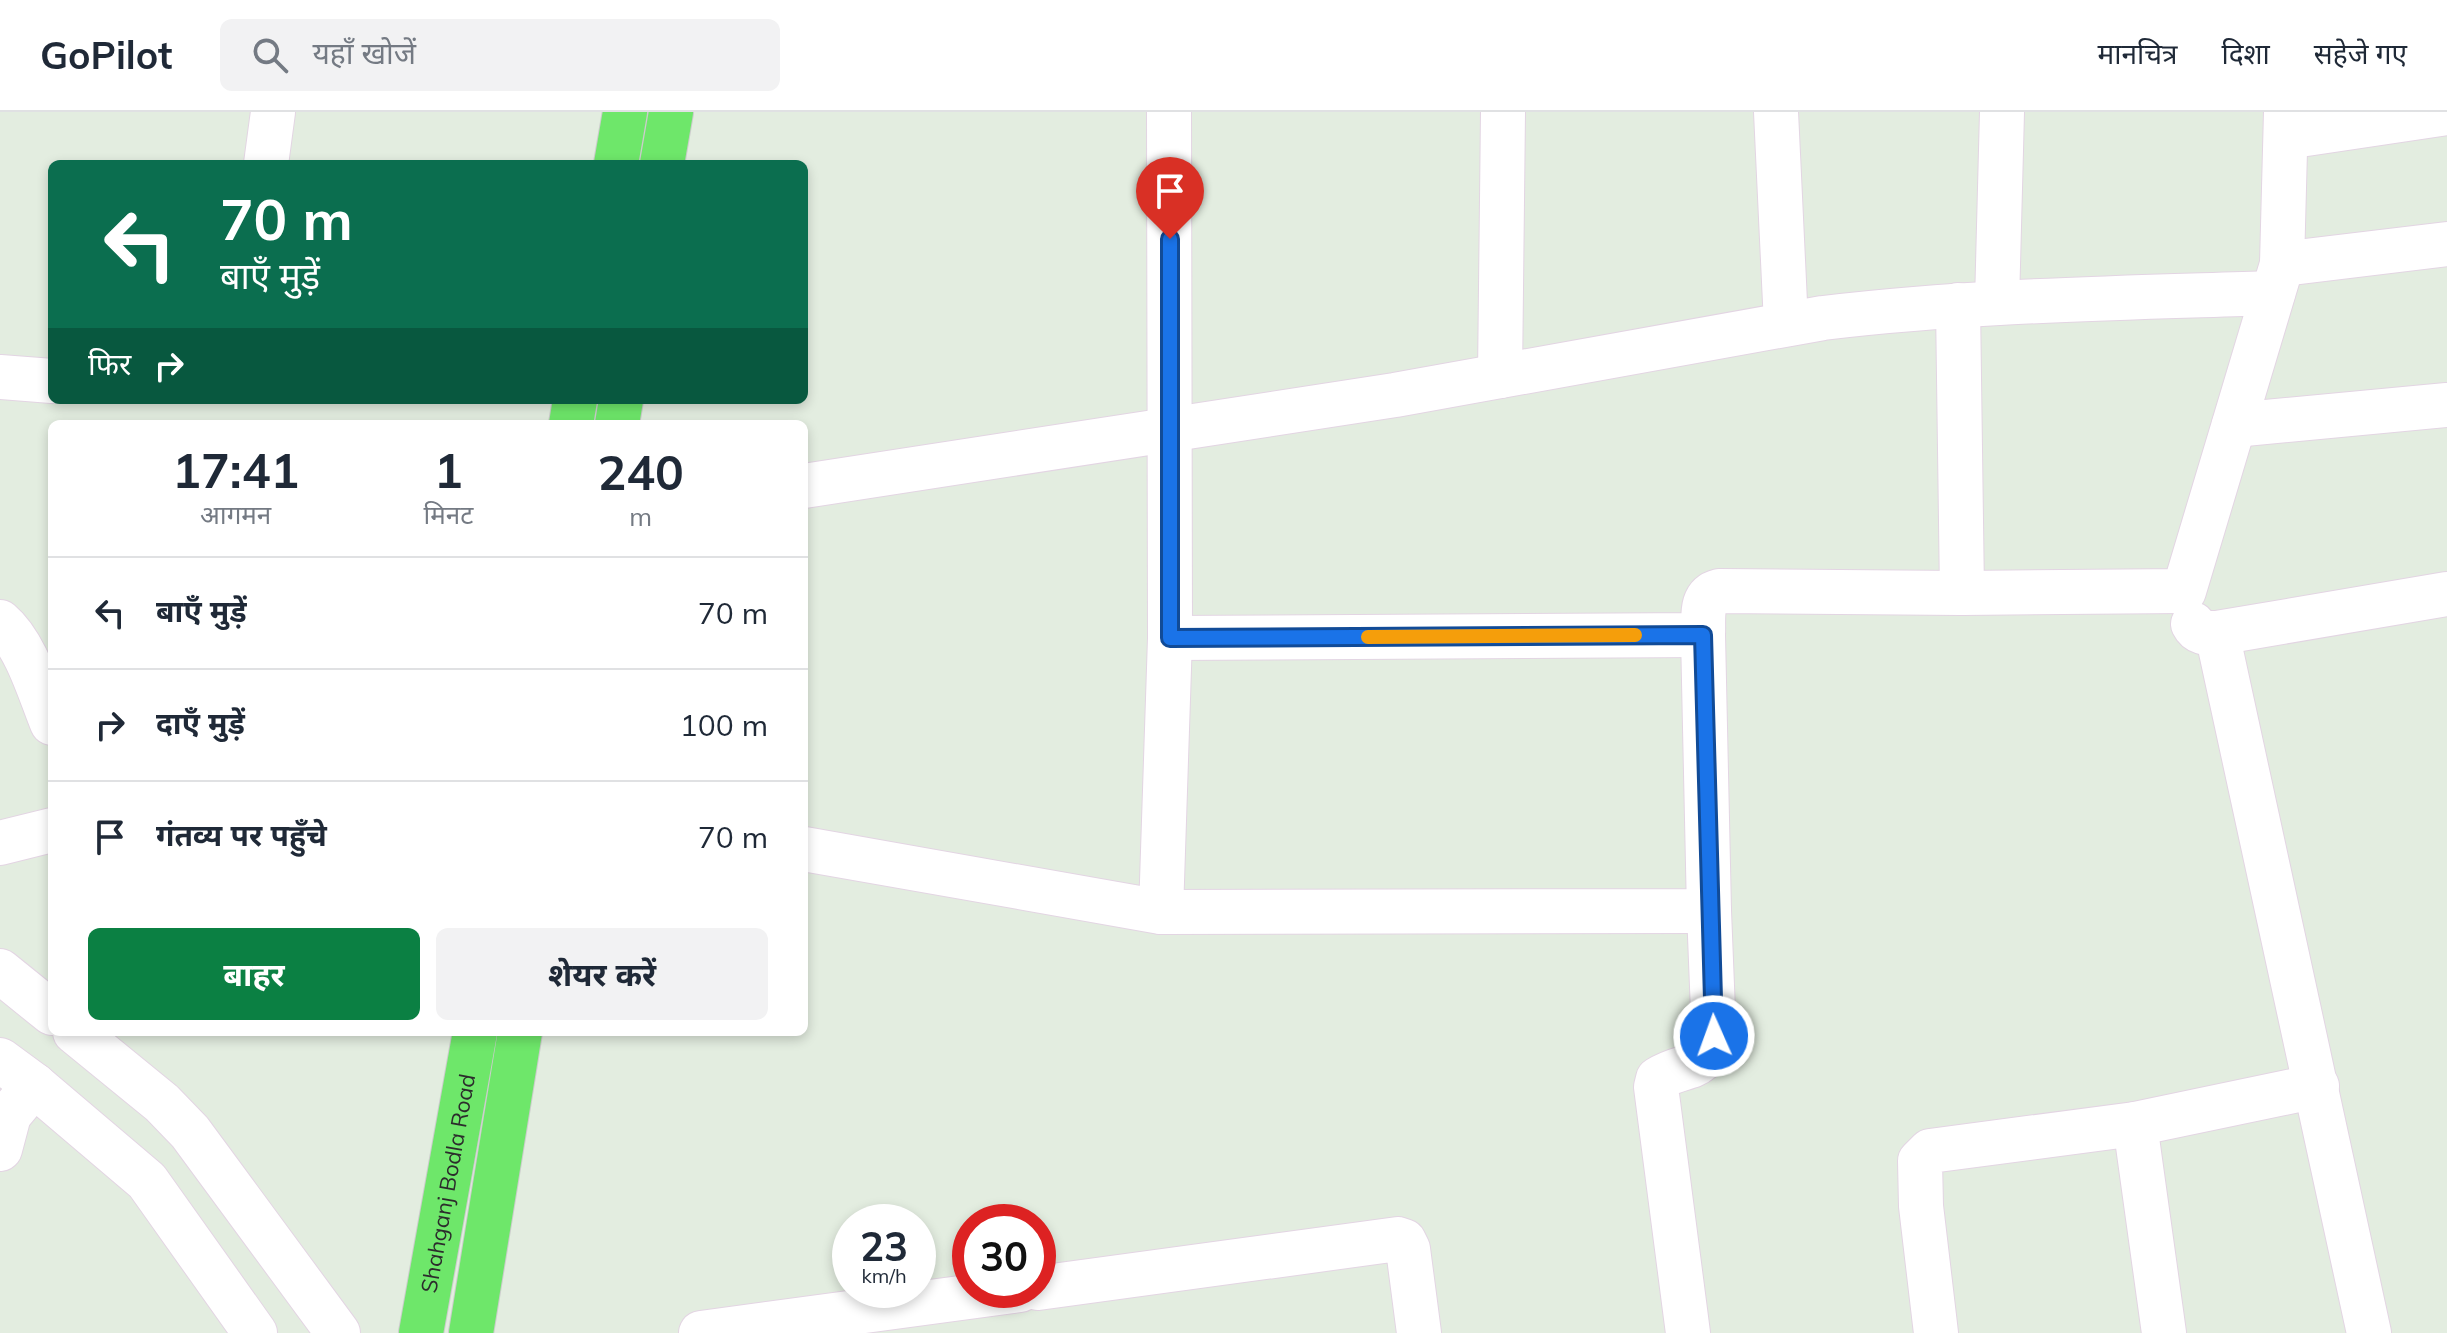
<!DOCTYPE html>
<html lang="hi">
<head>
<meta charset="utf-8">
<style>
  :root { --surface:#fff; --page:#f2f2f3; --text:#1f2937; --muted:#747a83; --line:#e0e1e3; --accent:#0b8043 }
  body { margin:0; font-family:Mulish,"Noto Sans Devanagari",sans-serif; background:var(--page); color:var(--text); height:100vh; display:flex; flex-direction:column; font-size:30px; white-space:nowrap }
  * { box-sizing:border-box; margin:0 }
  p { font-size:26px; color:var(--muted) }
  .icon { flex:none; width:44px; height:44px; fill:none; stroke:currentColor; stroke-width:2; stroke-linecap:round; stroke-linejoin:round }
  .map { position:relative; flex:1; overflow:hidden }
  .details { position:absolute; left:48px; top:308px; width:760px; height:616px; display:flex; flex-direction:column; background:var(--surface); border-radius:12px; box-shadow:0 4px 12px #0003 }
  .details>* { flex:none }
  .top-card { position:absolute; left:48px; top:48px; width:760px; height:244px; border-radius:12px; box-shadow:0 4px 12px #0003; background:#0b6e4f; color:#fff; overflow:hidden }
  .speed { position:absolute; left:832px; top:1092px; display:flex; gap:16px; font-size:40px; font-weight:700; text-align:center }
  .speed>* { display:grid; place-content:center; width:104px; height:104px; border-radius:50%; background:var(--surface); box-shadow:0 4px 12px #0003; line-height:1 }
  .speed small { font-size:20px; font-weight:400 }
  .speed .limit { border:12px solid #d22; background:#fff; color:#111 }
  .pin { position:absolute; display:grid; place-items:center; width:68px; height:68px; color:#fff; margin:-82px -34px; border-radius:50% 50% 50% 0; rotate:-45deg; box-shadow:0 0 8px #0007 }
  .pin .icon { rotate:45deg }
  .me { position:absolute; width:88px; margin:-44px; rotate:358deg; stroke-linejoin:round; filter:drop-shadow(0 0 6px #0008) }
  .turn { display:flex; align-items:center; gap:28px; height:168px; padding:0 40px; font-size:36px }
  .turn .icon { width:104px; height:104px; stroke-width:2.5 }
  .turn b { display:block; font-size:56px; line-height:68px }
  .then { display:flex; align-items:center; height:76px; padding:0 40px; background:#0003; gap:16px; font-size:30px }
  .eta { display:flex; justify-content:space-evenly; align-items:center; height:136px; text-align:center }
  .eta b { font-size:48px; font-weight:700; line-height:56px }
  .button { display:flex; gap:16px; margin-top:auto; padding:16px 40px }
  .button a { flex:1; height:92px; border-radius:12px; background:var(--accent); color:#fff; font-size:32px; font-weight:700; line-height:92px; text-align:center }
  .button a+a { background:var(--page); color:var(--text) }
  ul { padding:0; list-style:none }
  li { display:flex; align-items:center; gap:24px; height:112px; padding:0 40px; border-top:2px solid var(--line) }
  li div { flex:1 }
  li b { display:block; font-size:30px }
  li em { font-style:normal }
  header { display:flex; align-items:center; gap:48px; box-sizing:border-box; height:112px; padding:0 40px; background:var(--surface); border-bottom:2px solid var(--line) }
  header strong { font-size:38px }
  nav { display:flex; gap:44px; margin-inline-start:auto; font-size:28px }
  .search { width:560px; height:72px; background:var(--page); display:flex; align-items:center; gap:20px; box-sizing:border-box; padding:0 28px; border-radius:12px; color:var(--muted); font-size:30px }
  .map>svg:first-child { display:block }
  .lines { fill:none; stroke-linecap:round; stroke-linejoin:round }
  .minor-casing { stroke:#e3d5e3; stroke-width:46 }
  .secondary-casing { stroke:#e3d5e3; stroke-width:46 }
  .primary-casing { stroke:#ccc; stroke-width:46 }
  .minor { stroke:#fff; stroke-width:44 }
  .secondary { stroke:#fff; stroke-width:44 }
  .primary { stroke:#6ee76a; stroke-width:44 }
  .route-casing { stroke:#114b97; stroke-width:20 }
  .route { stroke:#1a73e8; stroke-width:14 }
  .slow { stroke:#f59e0b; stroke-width:14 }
  .labels { text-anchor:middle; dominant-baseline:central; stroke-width:8; stroke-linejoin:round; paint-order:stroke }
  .street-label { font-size:22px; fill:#2c2c2c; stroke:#fff }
</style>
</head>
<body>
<header>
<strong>GoPilot</strong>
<div class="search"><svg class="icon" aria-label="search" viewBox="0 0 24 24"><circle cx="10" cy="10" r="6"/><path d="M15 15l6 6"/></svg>यहाँ खोजें</div>
<nav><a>मानचित्र</a><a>दिशा</a><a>सहेजे गए</a></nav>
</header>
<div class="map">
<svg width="2447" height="1221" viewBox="0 0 2447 1221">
  <rect width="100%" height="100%" fill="#e3ede0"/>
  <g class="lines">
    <defs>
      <g id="minor">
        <path d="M1776,0L1786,212"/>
        <path d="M2286,25L2447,1"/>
        <path d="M266,52L273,0"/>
        <path d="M2282,152L2447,132"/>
        <path d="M1997,191L2002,0"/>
        <path d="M1958,193L1962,481"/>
        <path d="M1500,264L1503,0"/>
        <path d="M0,265L52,269"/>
        <path d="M2234,313L2447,293"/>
        <path d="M804,374L1395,283L1823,206C1972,188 2123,186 2273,181"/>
        <path d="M0,510C26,532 39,579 52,611"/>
        <path d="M2193,512C2198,522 2207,521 2217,521L2447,482"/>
        <path d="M2217,521L2369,1221"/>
        <path d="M1170,526L1703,523C1704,506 1699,484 1719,479L1962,481L2184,479L2282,152L2286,0"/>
        <path d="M0,731L52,718"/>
        <path d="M804,737L1161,800L1170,526L1169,0"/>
        <path d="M1161,800L1709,799L1703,523"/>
        <path d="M2135,1012L2164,1221"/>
        <path d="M0,1037L9,1003L34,973"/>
        <path d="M1038,1176L1398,1127L1404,1129L1408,1137L1419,1221"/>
        <path d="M701,1221L1020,1178"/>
        <path d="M1688,1221L1656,975L1658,967C1687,949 1702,963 1714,924L1709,799"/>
        <path d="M1936,1221L1921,1094L1920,1049L1930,1039L2135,1012L2317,974"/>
      </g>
      <g id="secondary">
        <path d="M0,859L52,901"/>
        <path d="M75,920L162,991L190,1020L338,1221"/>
        <path d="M0,948L34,973L147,1069L255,1221"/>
      </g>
      <g id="primary">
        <path d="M616,52L625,0"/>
        <path d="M662,52L671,0"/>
        <path d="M571,312L575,288"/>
        <path d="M617,312L621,288"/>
        <path id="s1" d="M421,1221L475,920"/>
        <path d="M471,1221L520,920"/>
      </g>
    </defs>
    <!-- minor casing -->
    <use href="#minor" class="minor-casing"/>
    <!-- secondary casing -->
    <use href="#secondary" class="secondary-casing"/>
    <!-- primary casing -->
    <use href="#primary" class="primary-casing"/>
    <!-- minor -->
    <use href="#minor" class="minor"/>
    <!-- secondary -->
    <use href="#secondary" class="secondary"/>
    <!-- primary -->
    <use href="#primary" class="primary"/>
  </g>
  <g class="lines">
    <defs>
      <path id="route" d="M1170,127V526L1703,523L1714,924"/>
    </defs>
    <!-- route casing -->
    <use href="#route" class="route-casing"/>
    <!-- route -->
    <use href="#route" class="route"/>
    <!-- slow -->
    <path class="slow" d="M1368,525L1635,523"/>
  </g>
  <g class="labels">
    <!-- street labels -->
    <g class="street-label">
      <text stroke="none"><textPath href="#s1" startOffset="152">Shahganj Bodla Road</textPath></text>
    </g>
  </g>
</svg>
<div class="speed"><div>23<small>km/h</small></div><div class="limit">30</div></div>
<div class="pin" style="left:1170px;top:127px;background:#d93025"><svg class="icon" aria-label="arrive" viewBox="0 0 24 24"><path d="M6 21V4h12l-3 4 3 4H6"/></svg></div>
<svg class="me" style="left:1714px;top:924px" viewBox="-20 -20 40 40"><circle r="17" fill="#1a73e8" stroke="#fff" stroke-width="3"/><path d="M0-11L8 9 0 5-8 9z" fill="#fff"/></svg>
<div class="top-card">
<div class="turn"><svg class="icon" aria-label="left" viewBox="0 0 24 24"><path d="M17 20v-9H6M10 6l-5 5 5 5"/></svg><div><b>70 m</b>बाएँ मुड़ें</div></div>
<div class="then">फिर<svg class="icon" aria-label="right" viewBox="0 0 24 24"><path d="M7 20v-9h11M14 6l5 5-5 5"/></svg></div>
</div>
<section class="details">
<div class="eta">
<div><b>17:41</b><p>आगमन</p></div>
<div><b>1</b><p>मिनट</p></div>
<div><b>240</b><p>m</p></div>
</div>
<ul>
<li><svg class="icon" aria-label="left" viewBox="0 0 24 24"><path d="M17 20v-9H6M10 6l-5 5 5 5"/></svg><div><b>बाएँ मुड़ें</b></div><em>70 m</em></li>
<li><svg class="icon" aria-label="right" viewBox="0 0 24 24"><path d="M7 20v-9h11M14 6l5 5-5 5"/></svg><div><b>दाएँ मुड़ें</b></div><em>100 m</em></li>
<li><svg class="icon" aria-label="arrive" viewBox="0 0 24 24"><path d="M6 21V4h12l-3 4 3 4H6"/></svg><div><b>गंतव्य पर पहुँचे</b></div><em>70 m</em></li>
</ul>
<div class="button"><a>बाहर</a><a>शेयर करें</a></div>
</section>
</div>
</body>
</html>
